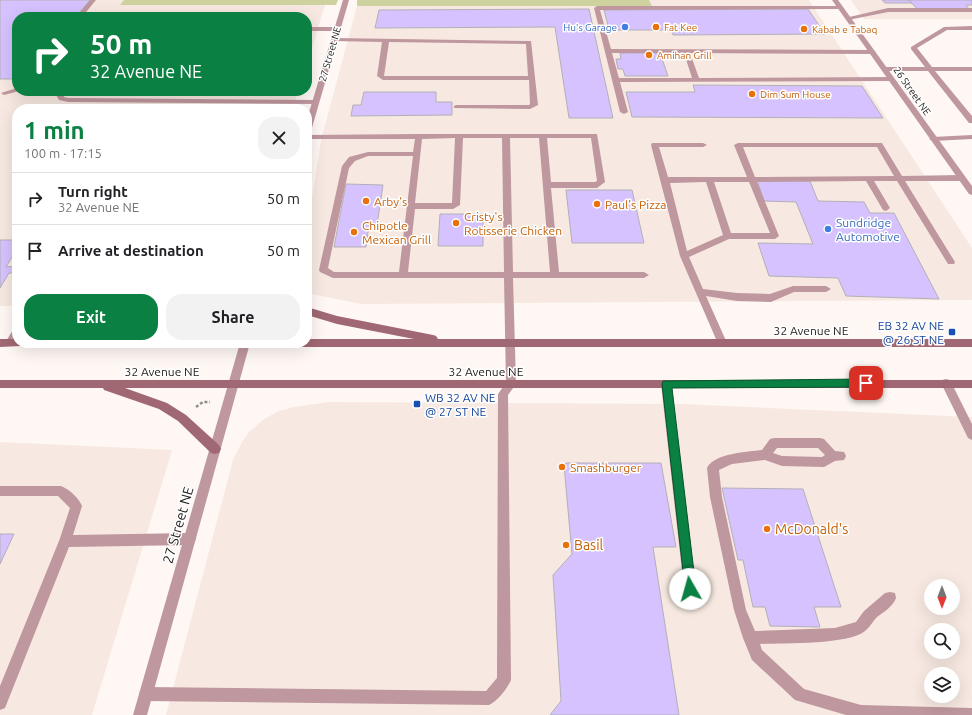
<!DOCTYPE html>
<html lang="en">
<head>
<meta charset="utf-8">
<style>
  :root { --surface:#fff; --page:#f2f2f2; --text:#202124; --muted:#757577; --line:#e0e0e0; --accent:#0b8043 }
  body { margin:0; font-family:Ubuntu,sans-serif; background:var(--page); color:var(--text); height:100vh; display:flex; flex-direction:column; font-size:15px; white-space:nowrap }
  * { box-sizing:border-box; margin:0 }
  p { font-size:13px; color:var(--muted) }
  .icon { flex:none; width:22px; height:22px; fill:none; stroke:currentColor; stroke-width:2; stroke-linecap:round; stroke-linejoin:round }
  .map { position:relative; flex:1; overflow:hidden }
  .sheet { position:absolute; left:12px; top:104px; width:300px; height:244px; display:flex; flex-direction:column; background:var(--surface); border-radius:16px; box-shadow:0 4px 16px #0002 }
  .sheet>* { flex:none }
  .hud { position:absolute; left:12px; top:12px; width:300px; height:84px; border-radius:16px; box-shadow:0 4px 16px #0002; background:#0b8043; color:#fff; overflow:hidden }
  .needle { width:26px; rotate:180deg }
  .controls { position:absolute; left:924px; top:579px; display:grid; gap:8px }
  .controls a { display:grid; place-items:center; width:36px; height:36px; border-radius:50%; background:var(--surface); box-shadow:0 4px 16px #0002; font-size:20px }
  .pin { position:absolute; display:grid; place-items:center; width:34px; height:34px; color:#fff; margin:-17px; border-radius:8px; box-shadow:0 2px 6px #0006 }
  .me { position:absolute; width:44px; margin:-22px; rotate:353deg; stroke-linejoin:round; filter:drop-shadow(0 0 3px #0008) }
  .turn { display:flex; align-items:center; gap:14px; height:84px; padding:0 12px; font-size:18px }
  .turn .icon { width:52px; height:52px; stroke-width:2.5 }
  .turn b { display:block; font-size:28px; line-height:34px }
  .round { display:grid; place-items:center; flex:none; width:42px; height:42px; border-radius:16px; background:var(--page) }
  .head { display:flex; align-items:center; justify-content:space-between; height:68px; padding:0 12px }
  h1 { font-size:24px; font-weight:700; line-height:30px; color:var(--accent) }
  .action { display:flex; gap:8px; margin-top:auto; padding:8px 12px }
  .action a { flex:1; height:46px; border-radius:16px; background:var(--accent); color:#fff; font-size:16px; font-weight:700; line-height:46px; text-align:center }
  .action a+a { background:var(--page); color:var(--text) }
  ul { padding:0; list-style:none }
  li { display:flex; align-items:center; gap:12px; height:52px; padding:0 12px; border-top:1px solid var(--line) }
  li div { flex:1 }
  li b { display:block; font-size:15px }
  li em { font-style:normal }
  .map>svg:first-child { display:block }
  .built { fill:#f7e9e1; fill-rule:evenodd }
  .green { fill:#cdd29e }
  .building { fill:#d6c2fe; stroke:#b2b0b6 }
  .lines { fill:none; stroke-linecap:round; stroke-linejoin:round }
  .path { stroke:#938e8b; stroke-width:2.5; stroke-dasharray:3 2; stroke-linecap:butt }
  .lane { fill:#bf979e; fill-rule:evenodd }
  .street { fill:#bf979e; fill-rule:evenodd }
  .secondary { fill:#a06873; fill-rule:evenodd }
  .route { fill:#0b8043; stroke:#07532c }
  .shop-dot { fill:#3f7fe0; stroke:#fff; stroke-width:1.5 }
  .food-dot { fill:#e8710a; stroke:#fff; stroke-width:1.5 }
  .transit-dot { fill:#1a4fb4; stroke:#fff; stroke-width:1.5 }
  .labels { text-anchor:middle; dominant-baseline:central; stroke-width:3; stroke-linejoin:round; paint-order:stroke }
  .far-shop-label { font-size:10px; fill:#366cbe; stroke:#fff; text-anchor:end }
  .far-food-label { font-size:10px; fill:#c56008; stroke:#fff; text-anchor:start }
  .far-street-label { font-size:10px; fill:#1f1d1b; stroke:#fff }
  .food-label { font-size:12px; fill:#c56008; stroke:#fff; text-anchor:start }
  .shop-label { font-size:12px; fill:#366cbe; stroke:#fff; text-anchor:start }
  .transit-label { font-size:12px; fill:#164399; stroke:#fff; text-anchor:end }
  .street-label { font-size:12px; fill:#1f1d1b; stroke:#fff }
  .near-street-label { font-size:14px; fill:#1f1d1b; stroke:#fff }
  .near-food-label { font-size:14px; fill:#c56008; stroke:#fff; text-anchor:start }
</style>
</head>
<body>
<div class="map">
<svg width="972" height="715" viewBox="0 0 972 715">
  <rect width="100%" height="100%" fill="#fef7f3"/>
  <!-- built -->
  <g class="built">
    <path d="M0,0H124L120,5H325L307,64V17H17V91H298L293,109H17V306H0Z"/>
    <path d="M649,0H809L972,248V300L361,304L307,293V231L321,140L357,6H651Z"/>
    <path d="M851,0H972V19H864Z"/>
    <path d="M329,402L680,404L972,417V715H166L233,460L242,442L249,432L264,419L279,411L294,407ZM931,586H953V608H931ZM931,630H953V652H931ZM931,674H953V696H931Z"/>
    <path d="M0,442L172,450L92,715H0Z"/>
  </g>
  <!-- green -->
  <g class="green">
    <path d="M124,0H338L336,5H120Z"/>
    <path d="M357,0H649L652,6H357Z"/>
  </g>
  <!-- building -->
  <g class="building">
    <path d="M0,0H90L76,17H17V79H0Z"/>
    <path d="M882,0H909L912,3H885Z"/>
    <path d="M909,0H972V5H966L969,9L918,10Z"/>
    <path d="M589,9L613,118H569L555,27L375,28L379,10Z"/>
    <path d="M808,9L825,34L673,35L671,30H609L604,10Z"/>
    <path d="M620,53H660L668,76H625L623,69H618L616,59H621Z"/>
    <path d="M693,85L862,86L883,118L632,117L626,92H695Z"/>
    <path d="M364,92H436V102H452V115L351,116L353,105H361Z"/>
    <path d="M757,180L810,181L818,201L864,202L870,213H894L939,299L846,296L838,278L769,276L758,243L813,244L796,202L764,201Z"/>
    <path d="M346,184L383,185L377,225H369L366,247H334Z"/>
    <path d="M566,190H632L644,243H572Z"/>
    <path d="M440,214H483V246H438Z"/>
    <path d="M0,240H17V249L6,267L17,266V271L16,273H9L0,288Z"/>
    <path d="M566,463H661L676,547H653L679,715H550L561,701L553,575L572,554L564,465Z"/>
    <path d="M722,488L803,489L841,607H814L820,627L770,626L765,607H753L743,560H738Z"/>
    <path d="M0,534H14L0,564Z"/>
  </g>
  <g class="lines">
    <!-- path -->
    <path class="path" d="M196,407L203,402H210"/>
    <!-- lane -->
    <g class="lane">
      <path d="M90,0H96L82,17H76Z"/>
      <path d="M597,6H841L843,7V9L600,10L611,49L873,50L876,52L873,54L690,53L699,78L891,77L894,79L891,81L620,82L628,112L624,114L620,112L594,8ZM612,53H684L692,78H619Z"/>
      <path d="M888,8H972V12H888L848,20L845,18Z"/>
      <path d="M133,15H263L266,17H130Z"/>
      <path d="M972,26V30H947L917,48L932,67H972V71H935L972,116V123H969L928,71H885L882,69L885,67H925L911,49V47L944,27Z"/>
      <path d="M307,27H337L340,29L337,31H307Z"/>
      <path d="M334,38L531,41L538,105L530,109L454,108V106L456,105H529L530,104L529,80H383L377,76L382,42L332,41V39ZM389,42L526,44L528,76H384Z"/>
      <path d="M17,88V91H19L4,95L1,93Z"/>
      <path d="M57,91H63L64,97L68,98L316,100L319,102L316,104L68,102L59,100L56,95Z"/>
      <path d="M419,134H597L605,182L597,188H551L559,272H644L649,275L644,278H513L516,384L508,395L511,680C507,689 498,701 489,705L146,701L141,699L139,694L141,689L146,687L486,691L497,678L498,394L506,383L504,278H333L320,272L319,270L342,166L349,157L368,152H413L415,139H307V135ZM455,138L452,203H415L422,139ZM463,138H502L504,272H408L415,209H453L460,205ZM510,138H539L550,272H513ZM547,138H591L597,181L595,182H551ZM368,156H413L399,272H334L328,268L349,168L355,161Z"/>
      <path d="M972,135V139L933,141L929,139L933,137Z"/>
      <path d="M652,143H703L707,145L703,147H659L668,177H747L734,145L738,143H882L902,176L961,175L965,178L961,181H905L955,262L954,264H948L897,181H874L890,208L886,211L883,210L866,181L757,182L779,236L775,239H729L689,257L703,289L737,293L770,294L793,286H826L831,289L826,292H794L771,302L737,301L706,296L727,343L725,346H719L680,256L651,145ZM743,147H877L894,176L755,177ZM706,182L723,235L687,251L670,183ZM714,182H749L770,233H731Z"/>
      <path d="M17,327V340L13,346H7L5,343L14,328Z"/>
      <path d="M946,379L950,380L972,424V440L968,438L941,383L942,380Z"/>
      <path d="M666,380L670,381L671,384L696,589L694,593L690,595L686,593L684,589L661,384L662,381Z"/>
      <path d="M774,438H820L824,439L835,451L844,452L846,456L844,460L835,461L824,467L782,466L765,460L732,464L719,470L722,497L746,610L755,631L835,628L856,622L864,611L885,593L890,592L895,593L896,598C893,606 884,612 877,617C873,621 870,627 865,631C848,645 783,643 760,644L762,650L804,689L861,705L972,708V715H846L795,700L752,660L743,638L734,610L710,497L707,468C714,453 748,452 762,450L770,439ZM777,448H818L825,455L822,457L782,456L773,453Z"/>
      <path d="M0,486H61C69,489 79,498 82,506L73,535L190,533L194,535L196,539L194,543L190,545L69,547L5,708L0,710V686L59,541L70,508L58,496H0Z"/>
    </g>
    <!-- street -->
    <g class="street">
      <path d="M343,0H349L311,131L307,133V119Z"/>
      <path d="M832,0H838L972,186V195L969,194Z"/>
      <path d="M240,343H250L147,715H133Z"/>
    </g>
    <!-- secondary -->
    <g class="secondary">
      <path d="M307,307L337,316L433,335L436,336L438,339H972V347H75L72,346L70,343H307V339H414L337,324L307,315Z"/>
      <path d="M0,339H17V343H22L20,346L0,347Z"/>
      <path d="M0,380H972V388H125L167,403L186,415L219,445L221,449L219,453L215,454L211,453L178,421L159,409L104,390L103,388H0Z"/>
    </g>
  </g>
  <!-- route -->
  <path class="route" d="M866,379L870,381L871,383L870,386L866,387L672,388L696,589L695,593L690,594L686,593L685,589L662,384L663,381Z"/>
  <!-- markers -->
  <g class="shop-dot">
    <circle cx="625" cy="27" r="4"/>
    <circle cx="828" cy="229" r="4"/>
  </g>
  <g class="food-dot">
    <circle cx="656" cy="27" r="4"/>
    <circle cx="804" cy="29" r="4"/>
    <circle cx="649" cy="55" r="4"/>
    <circle cx="752" cy="94" r="4"/>
    <circle cx="366" cy="201" r="4"/>
    <circle cx="597" cy="204" r="4"/>
    <circle cx="456" cy="223" r="4"/>
    <circle cx="354" cy="232" r="4"/>
    <circle cx="562" cy="467" r="4"/>
    <circle cx="767" cy="529" r="4"/>
    <circle cx="566" cy="545" r="4"/>
  </g>
  <g class="transit-dot">
    <rect x="948" y="328" width="8" height="8" rx="2"/>
    <rect x="413" y="400" width="8" height="8" rx="2"/>
  </g>
  <g class="labels">
    <!-- far-shop labels -->
    <g class="far-shop-label">
      <text x="617" y="27">Hu's Garage</text>
    </g>
    <!-- far-food labels -->
    <g class="far-food-label">
      <text x="664" y="27">Fat Kee</text>
      <text x="812" y="29">Kabab e Tabaq</text>
      <text x="657" y="55">Amihan Grill</text>
      <text x="760" y="94">Dim Sum House</text>
    </g>
    <!-- far-street labels -->
    <g class="far-street-label">
      <text transform="translate(330 54) rotate(-74)">27 Street NE</text>
      <text transform="translate(912 91) rotate(55)">26 Street NE</text>
    </g>
    <!-- food labels -->
    <g class="food-label">
      <text x="374" y="201">Arby's</text>
      <text x="605" y="204">Paul's Pizza</text>
      <text x="464" y="216">Cristy's<tspan x="464" dy="14">Rotisserie Chicken</tspan></text>
      <text x="362" y="225">Chipotle<tspan x="362" dy="14">Mexican Grill</tspan></text>
      <text x="570" y="467">Smashburger</text>
    </g>
    <!-- shop labels -->
    <g class="shop-label">
      <text x="836" y="222">Sundridge<tspan x="836" dy="14">Automotive</tspan></text>
    </g>
    <!-- transit labels -->
    <g class="transit-label">
      <text x="944" y="325">EB 32 AV NE<tspan x="944" dy="14">@ 26 ST NE</tspan></text>
      <text x="425" y="397" text-anchor="start">WB 32 AV NE<tspan x="425" dy="14">@ 27 ST NE</tspan></text>
    </g>
    <!-- street labels -->
    <g class="street-label">
      <text x="811" y="330">32 Avenue NE</text>
      <text x="162" y="371">32 Avenue NE</text>
      <text x="486" y="371">32 Avenue NE</text>
    </g>
    <!-- near-street labels -->
    <g class="near-street-label">
      <text transform="translate(178 525) rotate(-74)">27 Street NE</text>
    </g>
    <!-- near-food labels -->
    <g class="near-food-label">
      <text x="775" y="529">McDonald's</text>
      <text x="574" y="545">Basil</text>
    </g>
  </g>
</svg>
<div class="controls">
<a><svg class="needle" viewBox="-14 -14 28 28"><path d="M0-13l5 13h-10z" fill="#e53935"/><path d="M0 13l5-13h-10z" fill="#757577"/></svg></a>
<a><svg class="icon" aria-label="search" viewBox="0 0 24 24"><circle cx="10" cy="10" r="6"/><path d="M15 15l6 6"/></svg></a>
<a><svg class="icon" aria-label="layers" viewBox="0 0 24 24"><path d="M12 4l9 5-9 5-9-5zM3 14l9 5 9-5"/></svg></a>
</div>
<div class="pin" style="left:866px;top:383px;background:#d93025"><svg class="icon" aria-label="arrive" viewBox="0 0 24 24"><path d="M6 21V4h12l-3 4 3 4H6"/></svg></div>
<svg class="me" style="left:690px;top:589px" viewBox="-20 -20 40 40"><circle r="19" fill="#fff"/><path d="M0-13L10 11 0 6-10 11z" fill="#0b8043"/></svg>
<div class="hud">
<div class="turn"><svg class="icon" aria-label="right" viewBox="0 0 24 24"><path d="M7 20v-9h11M14 6l5 5-5 5"/></svg><div><b>50 m</b>32 Avenue NE</div></div>
</div>
<section class="sheet">
<div class="head"><div><h1>1 min</h1><p>100 m · 17:15</p></div><a class="round"><svg class="icon" aria-label="close" viewBox="0 0 24 24"><path d="M6 6l12 12M18 6L6 18"/></svg></a></div>
<ul>
<li><svg class="icon" aria-label="right" viewBox="0 0 24 24"><path d="M7 20v-9h11M14 6l5 5-5 5"/></svg><div><b>Turn right</b><p>32 Avenue NE</p></div><em>50 m</em></li>
<li><svg class="icon" aria-label="arrive" viewBox="0 0 24 24"><path d="M6 21V4h12l-3 4 3 4H6"/></svg><div><b>Arrive at destination</b></div><em>50 m</em></li>
</ul>
<div class="action"><a>Exit</a><a>Share</a></div>
</section>
</div>
</body>
</html>
